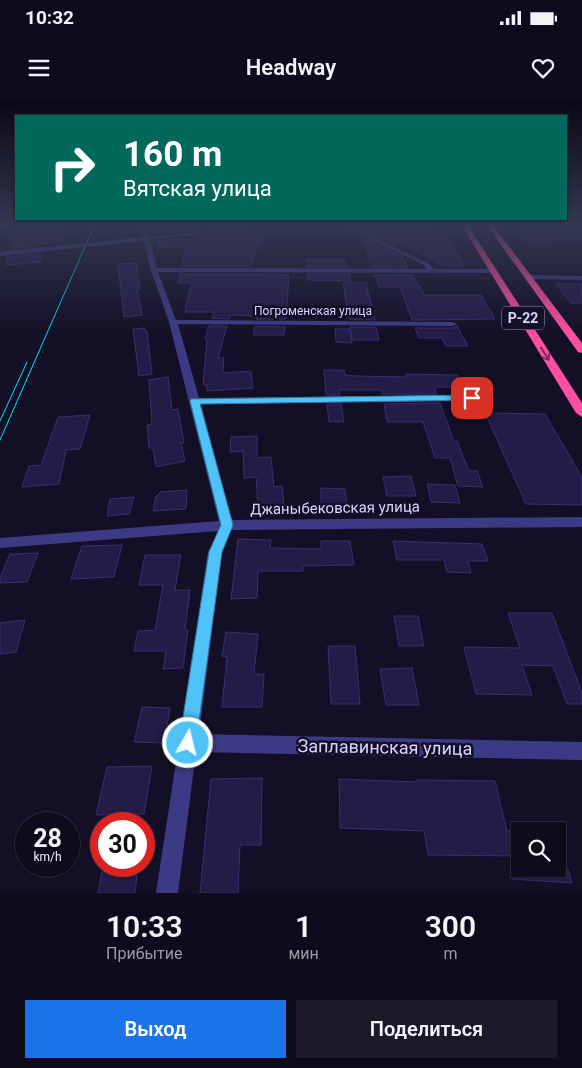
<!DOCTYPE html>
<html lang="ru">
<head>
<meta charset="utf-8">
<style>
  :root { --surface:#0e0b1c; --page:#1c1929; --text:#f1f3f6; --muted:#9b9ba3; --line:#2e2b3b; --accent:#1a73e8 }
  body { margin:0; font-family:Roboto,sans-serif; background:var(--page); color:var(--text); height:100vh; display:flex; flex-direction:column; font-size:19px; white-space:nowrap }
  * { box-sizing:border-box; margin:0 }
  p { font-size:16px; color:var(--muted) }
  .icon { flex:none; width:28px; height:28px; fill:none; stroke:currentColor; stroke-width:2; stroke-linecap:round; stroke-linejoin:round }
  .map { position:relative; height:793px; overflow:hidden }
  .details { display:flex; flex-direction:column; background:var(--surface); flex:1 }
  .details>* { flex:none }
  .guide { position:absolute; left:15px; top:15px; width:552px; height:105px; border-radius:0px; box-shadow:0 1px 4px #0004,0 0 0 1px var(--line); background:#00695c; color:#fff; overflow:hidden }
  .controls { position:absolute; left:511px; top:722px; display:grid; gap:10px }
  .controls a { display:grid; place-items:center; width:55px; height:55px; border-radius:0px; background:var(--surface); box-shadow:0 1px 4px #0004,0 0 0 1px var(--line); font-size:25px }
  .speed { position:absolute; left:15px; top:712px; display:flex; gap:10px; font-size:25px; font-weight:700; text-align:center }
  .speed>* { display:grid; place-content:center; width:65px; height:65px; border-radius:50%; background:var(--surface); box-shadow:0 1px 4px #0004,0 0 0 1px var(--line); line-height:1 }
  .speed small { font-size:12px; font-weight:400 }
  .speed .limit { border:8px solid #d22; background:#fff; color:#111 }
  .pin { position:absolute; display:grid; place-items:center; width:42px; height:42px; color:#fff; margin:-21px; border-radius:10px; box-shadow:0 2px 8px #0006 }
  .me { position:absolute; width:55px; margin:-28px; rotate:8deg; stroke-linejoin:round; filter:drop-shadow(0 0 4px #0008) }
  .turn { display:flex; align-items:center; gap:18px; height:105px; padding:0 25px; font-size:22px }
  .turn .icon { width:65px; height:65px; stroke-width:2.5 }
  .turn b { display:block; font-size:35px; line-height:42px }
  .eta { display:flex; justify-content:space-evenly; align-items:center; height:85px; text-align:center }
  .eta b { font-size:30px; font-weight:600; line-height:35px }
  .cta { display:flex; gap:10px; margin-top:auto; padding:10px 25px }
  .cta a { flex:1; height:58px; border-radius:0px; background:var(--accent); color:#fff; font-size:20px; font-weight:600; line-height:58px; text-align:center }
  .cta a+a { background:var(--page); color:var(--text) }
  .status { display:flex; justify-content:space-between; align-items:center; height:35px; padding:0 25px; background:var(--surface); direction:ltr }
  .status svg { height:14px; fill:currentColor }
  header { display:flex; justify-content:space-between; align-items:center; height:65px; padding:0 25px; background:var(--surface); font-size:22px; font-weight:600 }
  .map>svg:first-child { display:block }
  .building { fill:#241b47; stroke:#3b2d73 }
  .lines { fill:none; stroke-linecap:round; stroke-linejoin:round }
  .street { fill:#3d3a85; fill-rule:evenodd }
  .highway { fill:#ff4fa3; fill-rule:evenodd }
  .tram { stroke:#00e5ff; stroke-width:1 }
  .oneway { stroke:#7d2c5e }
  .route { fill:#4fc3f7; stroke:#337fa1 }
  .labels { text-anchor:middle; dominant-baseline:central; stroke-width:5; stroke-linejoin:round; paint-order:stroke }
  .far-street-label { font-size:12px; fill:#d9d4ff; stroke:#130f26 }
  .shield { fill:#130f26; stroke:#9e99be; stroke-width:1 }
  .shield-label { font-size:14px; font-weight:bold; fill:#d9d4ff }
  .street-label { font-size:15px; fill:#d9d4ff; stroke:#130f26 }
  .near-street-label { font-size:18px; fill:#d9d4ff; stroke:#130f26 }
</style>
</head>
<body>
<div class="status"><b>10:32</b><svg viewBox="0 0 49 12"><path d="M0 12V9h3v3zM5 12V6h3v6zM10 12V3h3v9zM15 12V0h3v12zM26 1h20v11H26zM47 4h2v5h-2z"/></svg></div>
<header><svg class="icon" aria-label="menu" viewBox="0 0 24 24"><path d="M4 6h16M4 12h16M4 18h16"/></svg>Headway<svg class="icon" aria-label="heart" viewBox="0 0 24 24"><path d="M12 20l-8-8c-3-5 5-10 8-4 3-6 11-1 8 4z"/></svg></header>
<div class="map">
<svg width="582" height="793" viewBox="0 0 582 793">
  <rect width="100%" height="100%" fill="#130f26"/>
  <!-- building -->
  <g class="building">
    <path d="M19,124H65L63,141L11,149Z"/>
    <path d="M167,124L169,128L198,125L200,130L156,134L154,126Z"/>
    <path d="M358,124H422L433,132H441L456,151L465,166H445L392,140L395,146L360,129Z"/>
    <path d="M515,124H544L549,128H582V141H545L548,144H531L528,140H523V133Z"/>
    <path d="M262,132L251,166H182L187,146L159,147L158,141Z"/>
    <path d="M363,138L402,156L408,167H372Z"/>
    <path d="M41,154L40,162L6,165L8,157Z"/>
    <path d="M307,159H344L347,167H307Z"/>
    <path d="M136,163L140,189H137L142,215L124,217L118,164Z"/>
    <path d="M180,174L289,175L286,219H256L257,216L230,215L229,219L212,218L214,212H185L191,183H178Z"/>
    <path d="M308,174H349L350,181L308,180Z"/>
    <path d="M375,175H412L425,195H481L495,219L412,220L400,187H379Z"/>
    <path d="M343,183H366L375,220L349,219Z"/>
    <path d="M556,184H582V203H571Z"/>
    <path d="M209,226H227L218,258H224L223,273L251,271L253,288L207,291V285L203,284L207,240H205Z"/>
    <path d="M255,226L285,227L284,235H253Z"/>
    <path d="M457,226L468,246H446L442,238H419L415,228H453Z"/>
    <path d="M350,227H376L379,240H352Z"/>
    <path d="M144,228L145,231H147L152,274L139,276L133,229Z"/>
    <path d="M335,229H350L352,243L336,242Z"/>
    <path d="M324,270H344L345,275L355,276L407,277L406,274L458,275L457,287H434L437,294H383L382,290H339L340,295H326Z"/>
    <path d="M168,277L172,310L178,309L184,343H181L185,361L156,367L153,348H149L147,325L152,324L149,280Z"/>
    <path d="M440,303L454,342L457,341L469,371H477L483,387L458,386L450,358H435L423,322H387L384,304Z"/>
    <path d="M327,304H341L344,322H329Z"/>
    <path d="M485,313L545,314L582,377V405L526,404Z"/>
    <path d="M90,315L80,349L66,350L59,384L22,387L29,366L41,365L58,317Z"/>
    <path d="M257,336V358L271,357L274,387L282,386L284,405L258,406L256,377L244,378L243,351L230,352L231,337Z"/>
    <path d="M411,376L416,396H387L383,377Z"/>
    <path d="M427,384L455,385L460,403L431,402Z"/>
    <path d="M321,388L345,389L347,407L321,406Z"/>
    <path d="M187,390L186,409L153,411L156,396L159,395L160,392Z"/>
    <path d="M134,397L129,414L107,416L110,399Z"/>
    <path d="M238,439L271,440L270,448L321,449V441H350L354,465L303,466V471H258L257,498L231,499Z"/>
    <path d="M393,441L482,444L488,461H468L471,473L447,472L444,460H397Z"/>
    <path d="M122,445L114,477L71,479L82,446Z"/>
    <path d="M38,453L27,482L0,483V478L10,454Z"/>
    <path d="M145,455H181L175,490H190L185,530H188L183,568L163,569L166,551H134L138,531L155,530L163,485H139Z"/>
    <path d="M508,513H552L582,593V604H567L553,566L522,565L532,595L476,594L464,547L520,548Z"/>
    <path d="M394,516H418L424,546H399Z"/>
    <path d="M25,520L16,552L0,554V523Z"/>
    <path d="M226,532L258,534L254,574H264L262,607H222L227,557L222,556Z"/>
    <path d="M328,546H355L360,604H331Z"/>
    <path d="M412,568L419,605H386L380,569Z"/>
    <path d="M142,607L170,608L164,643L134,642Z"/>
    <path d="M152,666L144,714L96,715L107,667Z"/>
    <path d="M262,678L261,745H240L238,793H200L211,679Z"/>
    <path d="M339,679L417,682V680L495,681L507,731L520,732V756L428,755L424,731L340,728Z"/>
    <path d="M103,766H138L135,793H98Z"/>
    <path d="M512,769H568L572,783L512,779Z"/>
  </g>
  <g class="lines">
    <!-- street -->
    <g class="street">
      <path d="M140,124H146L149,137L275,124H292L150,140L157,168L426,169L424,165L338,124H345L428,163L434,169H493L496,171L493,173L158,172L176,220L453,222L457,224L453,226L178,224L199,298L472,295L477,298L472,301L201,304L232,420L582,417V427L231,430L222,452L199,634L582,642V660L196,652L178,793H156L208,452L218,431L0,448V438L219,421L169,222L151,170L144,141L0,156V152L143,137Z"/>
      <path d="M526,175L582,176V180L529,179H526Z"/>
    </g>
    <!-- highway -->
    <g class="highway">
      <path d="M461,124H467L582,303V317L576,313Z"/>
      <path d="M486,124H492L582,243V253L578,252Z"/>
    </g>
    <!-- tram -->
    <g class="tram">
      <path d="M0,321L27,262"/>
      <path d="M0,340L95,124"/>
    </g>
  </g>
  <!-- one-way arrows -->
  <defs><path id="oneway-shaft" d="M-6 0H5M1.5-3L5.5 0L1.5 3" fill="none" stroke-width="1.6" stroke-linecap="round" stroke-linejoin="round" transform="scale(1.25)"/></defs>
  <use class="oneway" href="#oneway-shaft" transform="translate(545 254) rotate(58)"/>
  <!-- sky -->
  <linearGradient id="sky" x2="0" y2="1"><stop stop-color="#0a0815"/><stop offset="0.53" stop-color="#333752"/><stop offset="1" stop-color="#333752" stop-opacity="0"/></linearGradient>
  <rect width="582" height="235" fill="url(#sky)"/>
  <!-- route -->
  <path class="route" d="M472,295L476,298L475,300L200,304L233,425L222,452L196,643L193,649L188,652L182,649L179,643L209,452L221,425L190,301L191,299Z"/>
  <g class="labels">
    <!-- far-street labels -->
    <g class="far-street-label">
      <text x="313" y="211">Погроменская улица</text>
    </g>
    <!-- shield labels -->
    <rect class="shield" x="502" y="206.5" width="42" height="23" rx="4"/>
    <g class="shield-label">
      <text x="523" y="218">Р-22</text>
    </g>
    <!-- street labels -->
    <g class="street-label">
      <text transform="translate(335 408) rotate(-1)">Джаныбековская улица</text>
    </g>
    <!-- near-street labels -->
    <g class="near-street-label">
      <text transform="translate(385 647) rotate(1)">Заплавинская улица</text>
    </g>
  </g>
</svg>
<div class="controls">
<a><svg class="icon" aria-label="search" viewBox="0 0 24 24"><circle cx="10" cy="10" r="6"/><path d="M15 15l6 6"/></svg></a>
</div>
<div class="speed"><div>28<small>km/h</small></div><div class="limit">30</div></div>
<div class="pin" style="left:472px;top:298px;background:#d93025"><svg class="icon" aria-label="arrive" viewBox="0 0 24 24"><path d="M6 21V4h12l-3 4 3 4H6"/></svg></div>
<svg class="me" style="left:188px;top:643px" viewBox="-20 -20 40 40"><circle r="17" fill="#4fc3f7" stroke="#fff" stroke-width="3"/><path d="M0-11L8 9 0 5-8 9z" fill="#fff"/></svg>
<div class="guide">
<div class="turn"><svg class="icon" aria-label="right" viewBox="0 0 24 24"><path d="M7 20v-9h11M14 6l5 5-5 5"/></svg><div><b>160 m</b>Вятская улица</div></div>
</div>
</div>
<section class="details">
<div class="eta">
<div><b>10:33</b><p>Прибытие</p></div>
<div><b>1</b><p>мин</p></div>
<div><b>300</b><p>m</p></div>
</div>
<div class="cta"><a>Выход</a><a>Поделиться</a></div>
</section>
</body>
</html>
